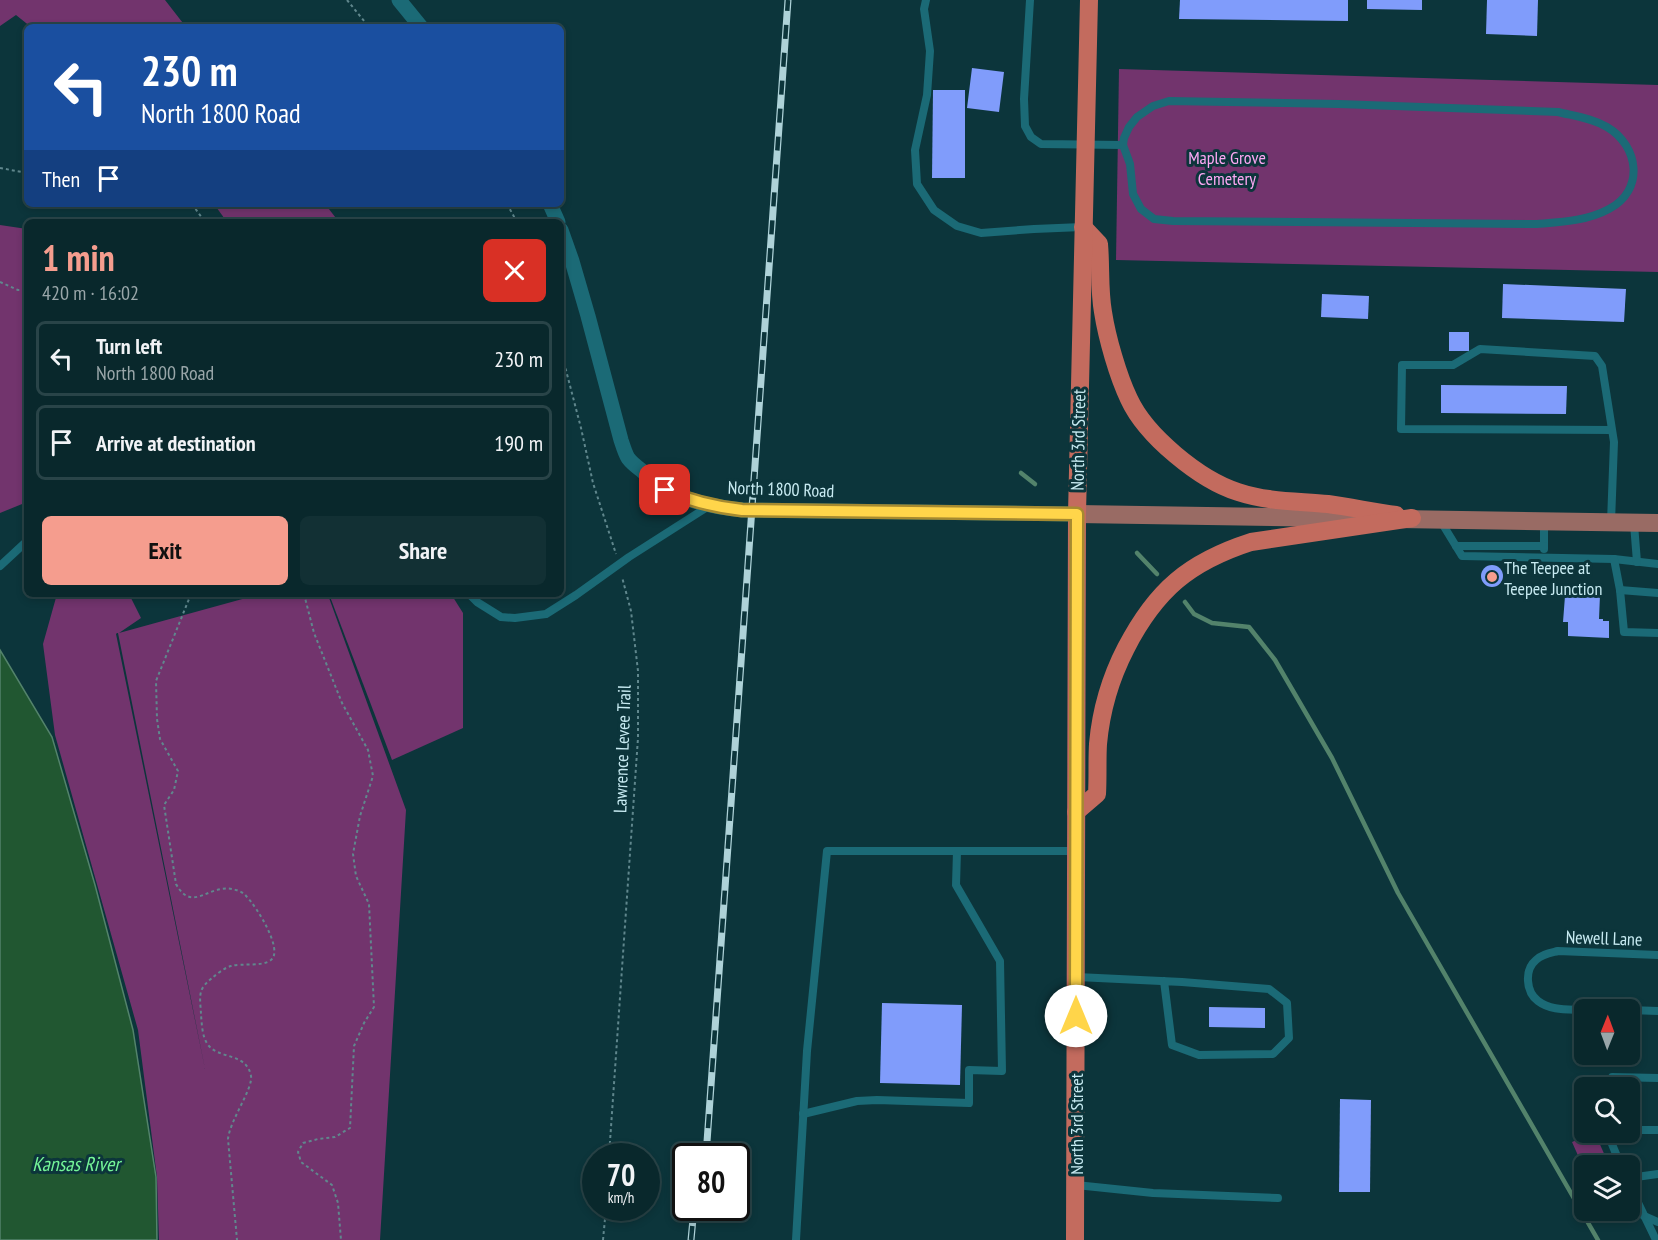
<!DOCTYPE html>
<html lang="en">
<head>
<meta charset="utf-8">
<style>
  :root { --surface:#09282c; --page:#123034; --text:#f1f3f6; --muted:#99a6a9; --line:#294448; --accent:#f59d8e }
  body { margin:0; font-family:"PT Sans Narrow",sans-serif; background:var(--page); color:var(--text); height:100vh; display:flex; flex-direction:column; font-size:22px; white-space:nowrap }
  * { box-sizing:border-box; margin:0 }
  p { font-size:20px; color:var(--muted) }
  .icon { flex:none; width:33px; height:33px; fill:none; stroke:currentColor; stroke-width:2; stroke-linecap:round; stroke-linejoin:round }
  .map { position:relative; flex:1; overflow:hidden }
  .sheet { position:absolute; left:24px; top:219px; width:540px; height:378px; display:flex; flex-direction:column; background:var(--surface); border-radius:9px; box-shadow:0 3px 9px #0003,0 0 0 2px var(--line) }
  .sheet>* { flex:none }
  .top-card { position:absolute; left:24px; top:24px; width:540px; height:183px; border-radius:9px; box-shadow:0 3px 9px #0003,0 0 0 2px var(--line); background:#1a4fa0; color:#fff; overflow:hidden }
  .needle { width:39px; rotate:1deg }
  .fabs { position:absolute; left:1574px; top:999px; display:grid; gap:12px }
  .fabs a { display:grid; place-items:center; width:66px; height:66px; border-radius:9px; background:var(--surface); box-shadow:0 3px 9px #0003,0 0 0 2px var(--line); font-size:30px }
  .speed { position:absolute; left:582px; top:1143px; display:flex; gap:12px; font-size:30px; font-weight:700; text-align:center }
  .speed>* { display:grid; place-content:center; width:78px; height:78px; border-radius:50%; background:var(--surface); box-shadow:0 3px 9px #0003,0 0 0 2px var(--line); line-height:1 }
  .speed small { font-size:15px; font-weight:400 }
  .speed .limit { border:3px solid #111; border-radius:9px; background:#fff; color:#111 }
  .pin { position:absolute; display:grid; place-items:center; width:51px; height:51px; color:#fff; margin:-26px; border-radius:12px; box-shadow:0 3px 9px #0006 }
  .me { position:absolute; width:66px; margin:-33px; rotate:0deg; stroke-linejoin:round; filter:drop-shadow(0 0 4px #0008) }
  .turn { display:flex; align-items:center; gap:21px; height:126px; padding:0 18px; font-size:27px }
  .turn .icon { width:78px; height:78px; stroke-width:2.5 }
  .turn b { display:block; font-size:42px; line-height:51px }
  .then { display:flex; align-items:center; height:57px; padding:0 18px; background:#0003; gap:12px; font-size:22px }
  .round { display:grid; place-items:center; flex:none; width:63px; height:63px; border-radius:9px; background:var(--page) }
  .headline { display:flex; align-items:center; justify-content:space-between; height:102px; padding:0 18px }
  h1 { font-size:36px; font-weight:700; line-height:45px; color:var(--accent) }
  .primary-button { display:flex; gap:12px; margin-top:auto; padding:12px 18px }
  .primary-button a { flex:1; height:69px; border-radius:9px; background:var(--accent); color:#111; font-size:24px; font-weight:700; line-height:69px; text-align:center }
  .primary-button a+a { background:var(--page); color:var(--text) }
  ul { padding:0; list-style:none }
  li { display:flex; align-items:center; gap:18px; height:75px; margin:0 12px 9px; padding:0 6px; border:3px solid var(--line); border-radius:9px }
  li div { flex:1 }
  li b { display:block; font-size:22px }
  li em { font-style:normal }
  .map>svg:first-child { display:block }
  .green { fill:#72346d; fill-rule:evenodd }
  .water { fill:#215731; stroke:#53836b; stroke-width:1.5 }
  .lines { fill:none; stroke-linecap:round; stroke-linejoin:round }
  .stream { stroke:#53836b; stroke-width:4.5 }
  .building { fill:#809cfb }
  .path { stroke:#60878d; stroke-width:2; stroke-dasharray:3 3; stroke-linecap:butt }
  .service { stroke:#1b6a76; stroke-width:8 }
  .minor { stroke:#1b6a76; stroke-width:15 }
  .primary { stroke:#996b64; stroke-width:18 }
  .trunk { stroke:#c36b5e; stroke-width:18 }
  .rail-casing { stroke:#aed2d8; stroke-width:7 }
  .rail { stroke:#0c353b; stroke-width:4.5; stroke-dasharray:14; stroke-linecap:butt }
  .route-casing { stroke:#a68a30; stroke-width:15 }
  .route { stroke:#ffd54a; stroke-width:10 }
  .poi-dot { fill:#f59d8e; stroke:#0c353b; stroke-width:2 }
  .labels { text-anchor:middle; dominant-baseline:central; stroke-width:6; stroke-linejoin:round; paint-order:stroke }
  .park-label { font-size:18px; fill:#fca7f3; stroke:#0c353b }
  .street-label { font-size:18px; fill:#c8ebf2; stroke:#0c353b }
  .poi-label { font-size:18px; fill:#c8ebf2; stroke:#0c353b; text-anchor:start }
  .water-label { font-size:20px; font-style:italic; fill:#75f598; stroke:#0c353b }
</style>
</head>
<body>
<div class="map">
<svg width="1658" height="1240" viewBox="0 0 1658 1240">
  <rect width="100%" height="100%" fill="#0c353b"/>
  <!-- green -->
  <g class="green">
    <path d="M0,0H165L186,27H31L16,15L0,26Z"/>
    <path d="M1119,69L1658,85V272L1116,260Z"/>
    <path d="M214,204H325L339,222H227Z"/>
    <path d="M0,225L27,229V502L0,513Z"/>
    <path d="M57,594H129L141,618L119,633L261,594L328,595L406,810L380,1240H159L157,1177L138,1030L55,735L43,644ZM117,633H118L205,1069L116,634Z"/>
    <path d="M329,594H451L463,613V728L392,760Z"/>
    <path d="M1593,1133H1595L1609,1165L1584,1166V1169L1572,1142Z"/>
  </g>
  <!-- water -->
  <path class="water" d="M0,650L52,737L95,885L133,1030L156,1177L157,1240H0Z"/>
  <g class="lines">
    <!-- stream -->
    <g class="stream">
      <path d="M1021,473L1035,484"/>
      <path d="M1137,553L1157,574"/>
      <path d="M1185,602L1194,614L1212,623L1249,627L1275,660L1332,758L1398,893L1598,1240"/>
    </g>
  </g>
  <!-- building -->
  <g class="building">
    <path d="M1180,0H1348V21L1179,19Z"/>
    <path d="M1367,0H1422V10L1367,9Z"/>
    <path d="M1487,0H1538L1537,36L1486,34Z"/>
    <path d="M972,68L1004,72L999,112L967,108Z"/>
    <path d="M933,90H965V178H932Z"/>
    <path d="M1503,284L1626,289L1624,322L1502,318Z"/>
    <path d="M1322,294L1369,296L1368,319L1321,317Z"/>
    <rect x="1449" y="332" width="20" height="19"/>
    <path d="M1441,385L1567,386L1566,414L1441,413Z"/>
    <circle cx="1492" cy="576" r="11"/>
    <path d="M1578,585H1583L1585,589L1595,590L1597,586H1600L1604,588V592L1600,595L1599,619H1603V621H1609V638L1568,636V622H1563L1565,596L1580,597V594L1575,589Z"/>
    <path d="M882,1003L962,1005L960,1085L880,1083Z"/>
    <path d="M1209,1007L1265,1008V1028L1209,1027Z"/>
    <path d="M1340,1099L1371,1100L1370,1192H1339Z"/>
  </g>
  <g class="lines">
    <!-- path -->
    <g class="path">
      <path d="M347,0L369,27"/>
      <path d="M0,168L27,173"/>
      <path d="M192,204L205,222"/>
      <path d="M507,204L517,222"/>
      <path d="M0,282L18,290H27"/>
      <path d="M561,351L581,428L593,483L616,554"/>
      <path d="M191,594L156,681L157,719L160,739L178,771L174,790L164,805L176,884C193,915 210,881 236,890C240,891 244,893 247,897C256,906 284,950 271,960C262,967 242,963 231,966C224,968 217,974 212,978C207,982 202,987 201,992C199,999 201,1008 201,1015C202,1025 202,1038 209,1046C220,1059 247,1053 251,1076C253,1089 230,1120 228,1139L237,1240"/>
      <path d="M304,594L314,633L342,703L368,750L373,776L360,816L353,854L356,876L369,904L374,1007L364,1023L354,1046L350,1128L335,1137L318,1139L303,1143L298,1152L301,1162L332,1185L338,1203L341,1240"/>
      <path d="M190,596L199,594"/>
      <path d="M609,1156L638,738V671L631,611L622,577"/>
      <path d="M603,1240L606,1208"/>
    </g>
    <!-- service -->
    <g class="service">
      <path d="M926,0L924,9L930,51L927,95L915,150L917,184L934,210L957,226L981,233L1034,229L1082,227"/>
      <path d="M1030,0L1024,99L1025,126L1031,137L1041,144L1123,145"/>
      <path d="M1169,101L1339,104L1558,112C1574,116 1592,118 1607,127C1639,146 1645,190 1609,209C1587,221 1561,222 1537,224L1173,221L1154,219L1141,209L1133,194L1130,164L1123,145L1124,138L1129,127L1137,117L1153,106Z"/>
      <path d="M1440,520L1462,556L1614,559L1658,564"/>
      <path d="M1544,522V549"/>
      <path d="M1611,522L1614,442L1602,366L1595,356L1480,349L1453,365H1402L1401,429L1612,430"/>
      <path d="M1634,524L1637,562"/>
      <path d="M1456,546H1544"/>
      <path d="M1614,559L1620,590L1624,632L1658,633"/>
      <path d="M0,566L27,541"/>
      <path d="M1620,590L1658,593"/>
      <path d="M469,594L477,602L501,617L515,618L546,614L576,595L629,557L709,506"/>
      <path d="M1077,977L1182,982L1269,989L1287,1003L1289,1038L1273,1054L1199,1055L1172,1045L1164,981"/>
      <path d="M1584,1010C1569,1009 1551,1011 1538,1001C1526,992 1524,970 1536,960C1542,954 1550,953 1558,951L1658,955"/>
      <path d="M1629,1010L1658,1011"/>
      <path d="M1607,1088L1612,1077L1658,1078"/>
      <path d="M803,1114L857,1101L877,1100L969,1103V1070L1002,1071L1000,961L956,885L957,851"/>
      <path d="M1607,1132L1621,1166"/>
      <path d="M1629,1132L1640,1130H1658"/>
      <path d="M1608,1135L1625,1132"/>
      <path d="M1629,1178L1658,1174"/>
      <path d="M1629,1184L1656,1240"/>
      <path d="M1076,1185L1153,1193L1278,1198"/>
      <path d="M1644,1216L1658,1222"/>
      <path d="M796,1240L807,1051L827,851H1075"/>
    </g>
    <!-- minor -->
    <g class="minor">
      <path d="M399,0L421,27"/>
      <path d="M550,204L558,222"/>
      <path d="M561,230L572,261L588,316L621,440C623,446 625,453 628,458C631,462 637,467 641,470C671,498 703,506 743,510L1077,514"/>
    </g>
    <!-- primary -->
    <path class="primary" d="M1077,514L1658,523"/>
    <!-- trunk -->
    <g class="trunk">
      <path d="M1083,227L1099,244C1101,266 1099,290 1103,312C1107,338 1118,376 1129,399C1146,436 1200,480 1238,492C1268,502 1298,501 1328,504C1351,507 1373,512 1396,515"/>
      <path d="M1076,812L1097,794C1098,777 1097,760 1098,744C1101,710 1111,677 1126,648C1156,590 1189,562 1251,542L1412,518"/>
      <path d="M1075,1240L1077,514L1089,0"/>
    </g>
    <defs>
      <g id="rail">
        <path d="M706,1156L788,0"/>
        <path d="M691,1240L694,1208"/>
      </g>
    </defs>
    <!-- rail casing -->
    <use href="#rail" class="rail-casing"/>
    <!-- rail -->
    <use href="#rail" class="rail"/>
  </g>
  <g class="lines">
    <defs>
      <path id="route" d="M665,490C690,501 716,507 742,510L1077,514L1076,1016"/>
    </defs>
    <!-- route casing -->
    <use href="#route" class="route-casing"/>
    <!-- route -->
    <use href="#route" class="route"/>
  </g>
  <!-- markers -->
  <circle class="poi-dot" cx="1492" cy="577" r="6"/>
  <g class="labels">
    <!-- park labels -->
    <g class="park-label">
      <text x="1227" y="157">Maple Grove<tspan x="1227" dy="21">Cemetery</tspan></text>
    </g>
    <!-- street labels -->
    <g class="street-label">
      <text transform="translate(1078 440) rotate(-89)">North 3rd Street</text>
      <text transform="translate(781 489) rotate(2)">North 1800 Road</text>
      <text transform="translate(622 749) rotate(-88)">Lawrence Levee Trail</text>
      <text transform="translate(1604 938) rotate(2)">Newell Lane</text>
      <text transform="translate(1076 1124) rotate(-90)">North 3rd Street</text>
    </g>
    <!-- poi labels -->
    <g class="poi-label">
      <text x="1504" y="567">The Teepee at<tspan x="1504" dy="21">Teepee Junction</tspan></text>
    </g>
    <!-- water labels -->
    <g class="water-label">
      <text x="76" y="1164">Kansas River</text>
    </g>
  </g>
</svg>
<div class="fabs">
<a><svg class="needle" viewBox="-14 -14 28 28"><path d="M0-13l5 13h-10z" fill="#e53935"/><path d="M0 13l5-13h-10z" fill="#99a6a9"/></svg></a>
<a><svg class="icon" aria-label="search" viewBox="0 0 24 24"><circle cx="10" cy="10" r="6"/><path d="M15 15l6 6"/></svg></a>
<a><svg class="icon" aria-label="layers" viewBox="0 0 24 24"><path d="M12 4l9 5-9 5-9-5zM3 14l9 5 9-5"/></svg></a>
</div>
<div class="speed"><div>70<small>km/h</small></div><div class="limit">80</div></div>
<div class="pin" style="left:665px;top:490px;background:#d93025"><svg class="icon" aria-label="arrive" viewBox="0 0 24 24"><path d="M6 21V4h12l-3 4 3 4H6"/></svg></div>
<svg class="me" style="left:1076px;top:1016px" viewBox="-20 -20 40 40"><circle r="19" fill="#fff"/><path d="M0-13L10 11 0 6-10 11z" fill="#ffd54a"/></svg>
<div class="top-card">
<div class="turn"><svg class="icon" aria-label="left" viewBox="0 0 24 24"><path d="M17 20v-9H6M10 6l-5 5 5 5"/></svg><div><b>230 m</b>North 1800 Road</div></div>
<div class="then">Then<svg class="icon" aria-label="arrive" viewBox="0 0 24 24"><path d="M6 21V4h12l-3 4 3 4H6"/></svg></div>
</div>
<section class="sheet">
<div class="headline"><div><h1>1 min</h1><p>420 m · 16:02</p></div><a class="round" style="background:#d93025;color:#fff"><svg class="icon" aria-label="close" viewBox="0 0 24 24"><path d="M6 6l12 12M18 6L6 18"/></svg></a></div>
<ul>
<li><svg class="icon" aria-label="left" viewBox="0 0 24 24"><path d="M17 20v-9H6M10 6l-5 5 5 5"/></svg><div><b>Turn left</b><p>North 1800 Road</p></div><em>230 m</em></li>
<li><svg class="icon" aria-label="arrive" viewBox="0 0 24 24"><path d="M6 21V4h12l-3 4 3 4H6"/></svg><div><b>Arrive at destination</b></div><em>190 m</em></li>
</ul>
<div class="primary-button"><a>Exit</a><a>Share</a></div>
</section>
</div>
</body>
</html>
